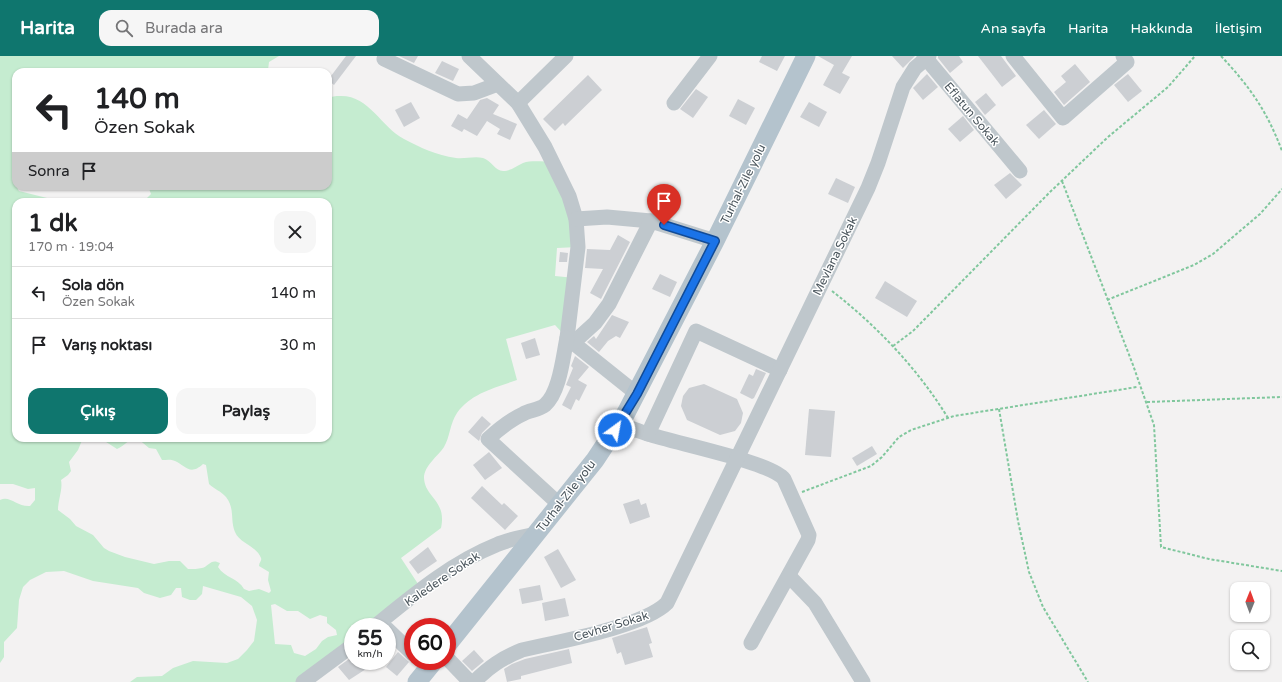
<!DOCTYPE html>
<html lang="tr">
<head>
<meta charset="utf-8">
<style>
  :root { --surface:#fff; --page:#f6f6f6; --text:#202124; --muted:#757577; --line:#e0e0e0; --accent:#0f766e }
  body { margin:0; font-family:"Varela Round",sans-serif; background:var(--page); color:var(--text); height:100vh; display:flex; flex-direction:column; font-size:15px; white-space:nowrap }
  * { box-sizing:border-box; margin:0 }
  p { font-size:13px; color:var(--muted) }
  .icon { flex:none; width:22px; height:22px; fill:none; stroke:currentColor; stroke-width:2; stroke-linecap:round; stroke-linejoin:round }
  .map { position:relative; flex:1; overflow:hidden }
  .drawer { position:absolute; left:12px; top:142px; width:320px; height:244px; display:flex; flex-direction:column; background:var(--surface); border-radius:12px; box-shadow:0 1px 3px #0004 }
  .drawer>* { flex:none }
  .banner { position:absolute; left:12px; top:12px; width:320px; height:122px; border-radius:12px; box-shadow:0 1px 3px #0004; background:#fff; color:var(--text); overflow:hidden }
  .needle { width:26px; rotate:1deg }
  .fabs { position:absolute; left:1230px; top:526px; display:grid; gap:8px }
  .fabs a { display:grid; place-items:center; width:40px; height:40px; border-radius:8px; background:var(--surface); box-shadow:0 1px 3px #0004; font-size:20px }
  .speed { position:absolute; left:344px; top:562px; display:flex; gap:8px; font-size:20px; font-weight:700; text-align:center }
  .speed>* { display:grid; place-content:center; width:52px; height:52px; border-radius:50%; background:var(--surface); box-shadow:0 1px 3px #0004; line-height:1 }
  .speed small { font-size:10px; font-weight:400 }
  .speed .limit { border:6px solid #d22; background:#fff; color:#111 }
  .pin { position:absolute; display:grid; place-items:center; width:34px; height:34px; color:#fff; margin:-41px -17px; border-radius:50% 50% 50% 0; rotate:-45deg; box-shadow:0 0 4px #0007 }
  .pin .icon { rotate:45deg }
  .me { position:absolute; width:44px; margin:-22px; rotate:32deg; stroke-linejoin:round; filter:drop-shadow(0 0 3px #0008) }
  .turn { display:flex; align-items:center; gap:14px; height:84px; padding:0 16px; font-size:18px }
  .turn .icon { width:52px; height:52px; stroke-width:2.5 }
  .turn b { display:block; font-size:28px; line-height:34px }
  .then { display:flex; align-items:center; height:38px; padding:0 16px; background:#0003; gap:8px; font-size:15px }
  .round { display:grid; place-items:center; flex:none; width:42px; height:42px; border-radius:12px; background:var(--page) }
  .summary { display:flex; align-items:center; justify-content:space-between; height:68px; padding:0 16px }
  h1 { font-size:24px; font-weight:700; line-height:30px }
  .primary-button { display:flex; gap:8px; margin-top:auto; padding:8px 16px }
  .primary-button a { flex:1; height:46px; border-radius:12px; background:var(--accent); color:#fff; font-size:16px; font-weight:700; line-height:46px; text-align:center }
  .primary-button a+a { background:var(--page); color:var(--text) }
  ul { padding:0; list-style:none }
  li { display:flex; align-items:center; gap:12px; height:52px; padding:0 16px; border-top:1px solid var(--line) }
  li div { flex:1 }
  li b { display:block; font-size:15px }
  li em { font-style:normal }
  header { display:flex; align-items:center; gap:24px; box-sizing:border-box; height:56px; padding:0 20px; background:var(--accent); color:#fff }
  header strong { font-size:19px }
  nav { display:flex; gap:22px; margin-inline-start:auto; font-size:14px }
  .search { width:280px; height:36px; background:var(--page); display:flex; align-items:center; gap:10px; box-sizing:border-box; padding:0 14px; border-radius:12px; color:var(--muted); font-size:15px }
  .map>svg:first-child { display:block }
  .green { fill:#c5ecd0; fill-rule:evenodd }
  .building { fill:#cccfd3 }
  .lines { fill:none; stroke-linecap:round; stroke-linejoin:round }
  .path { stroke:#80c79d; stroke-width:2; stroke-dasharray:3 2; stroke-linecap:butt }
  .minor { stroke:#bfc7cc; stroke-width:15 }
  .major { stroke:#b4c3cd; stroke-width:19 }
  .route-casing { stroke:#114b97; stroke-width:10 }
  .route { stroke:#1a73e8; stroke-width:7 }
  .labels { text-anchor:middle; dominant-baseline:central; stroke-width:3; stroke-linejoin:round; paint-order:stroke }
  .street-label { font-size:12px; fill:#4b565d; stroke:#fff }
</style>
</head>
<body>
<header>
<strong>Harita</strong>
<div class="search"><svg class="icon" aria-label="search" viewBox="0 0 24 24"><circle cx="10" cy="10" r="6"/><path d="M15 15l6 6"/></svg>Burada ara</div>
<nav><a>Ana sayfa</a><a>Harita</a><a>Hakkında</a><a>İletişim</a></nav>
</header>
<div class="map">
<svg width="1282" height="626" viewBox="0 0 1282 626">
  <rect width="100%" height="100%" fill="#f3f2f2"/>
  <!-- green -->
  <g class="green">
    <path d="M0,0H279L269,6L268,14L271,16H16V130L19,135L55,144L57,146H16V382H83L78,394L69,406L71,415L68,419L61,424C63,433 58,444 58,454L70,463L76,470L93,479L104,492L109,495L125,501L154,508L169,505H180L188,513C193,513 198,513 202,512C209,510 211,502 220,507L218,511C225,522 238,522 244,533L249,535L259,533L269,537L271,535L268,524L269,516L259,510C259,506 262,505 261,502C257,490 240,488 235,476C230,464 235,452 226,441C221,435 214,433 209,428L206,409L203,408C190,420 186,410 175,405C171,403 166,404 162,404L156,393L149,392L137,382H328V146H143L151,138L148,130H328V43C332,40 335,40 340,40C369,39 381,71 404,83C421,92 436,99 456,102C465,103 474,100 483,102C491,104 495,115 503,115C511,115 516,110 523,107C532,104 544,106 553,106L578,191L557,192L555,220L575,222L567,282L555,269L506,283L517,324C495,332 471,337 457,357C450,367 450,381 444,391C438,400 424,410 424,422C425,442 447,444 441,472L401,502L422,534L374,571H353V589L303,626H130L137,621L162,620L173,612L193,605L227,607L238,603L247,594L254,585L257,564L252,550L241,541L203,530L202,538L196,544H190L182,541L181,532H176L171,539L160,542L144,537L138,532L93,525L64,515L46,516L30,524L23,531L19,544L17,572L4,586V601L0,607V444C10,439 17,451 30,450L35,444V432L28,433L13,428H0ZM275,548L287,555H298L310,563L320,559L327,561V567L336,574L337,579L328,581L322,585L316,593L305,600L294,597L291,589L275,588L271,549Z"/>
    <path d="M100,382H136C129,383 124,390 117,393Z"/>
  </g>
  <!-- building -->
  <g class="building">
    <path d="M346,0H356L334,29L328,24Z"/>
    <path d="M399,0H418L414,7Z"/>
    <path d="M762,0H785L777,15L759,6Z"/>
    <path d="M818,0H852L842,17L850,21L840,38L823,29L834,9Z"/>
    <path d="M892,0H915L903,12Z"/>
    <path d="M938,0H959L963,6L950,17L938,2Z"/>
    <path d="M978,0H1001L1016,20L1002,31Z"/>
    <path d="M442,5L459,13L453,25L435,17Z"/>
    <path d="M1075,8L1090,26L1064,49L1054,36L1066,26L1061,20Z"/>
    <path d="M927,18L938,31L923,44L913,32Z"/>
    <path d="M1128,18L1142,35L1128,46L1114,29Z"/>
    <path d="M588,19L602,34L565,70L563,67L555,75L543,63Z"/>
    <path d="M696,33L708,41L693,62L680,53Z"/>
    <path d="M986,37L996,49L985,59L975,46Z"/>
    <path d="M487,42L499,49L493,58L517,68L510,84L497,78L500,73L487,65L477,80L464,73L462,76L451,70L458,58L467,63L480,44Z"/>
    <path d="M738,43L755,52L746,69L729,60Z"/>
    <path d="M411,46L420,62L404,71L395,54Z"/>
    <path d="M809,46L827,56L819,71L800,61Z"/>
    <path d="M1044,54L1056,68L1039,83L1026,69Z"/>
    <path d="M963,60L974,74L960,86L948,73Z"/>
    <path d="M1010,117L1022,129L1006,143L994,129Z"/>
    <path d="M836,122L855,131L848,147L828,138Z"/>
    <path d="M618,179L630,186L601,243L590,237L603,213L585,212L587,193L610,194Z"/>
    <path d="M560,196L568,197L567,206H559Z"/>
    <path d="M660,218L677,226L670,241L652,233Z"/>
    <path d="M885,225L917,245L907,261L875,242Z"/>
    <path d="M612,259L629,266L620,282L616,280L608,285L599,296L587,286L594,280L596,283Z"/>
    <path d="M535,282L540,299L526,303L521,287Z"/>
    <path d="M575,300L589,311L578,324L587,329L579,345L576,343L571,354L562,349L571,331L566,329L573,312L571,310Z"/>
    <path d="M756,313L766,317L754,342L752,343L740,337L749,318L753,320Z"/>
    <path d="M704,328L737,343L743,357L741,367L735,375L720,379L687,364L681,350L683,340L689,332Z"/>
    <path d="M809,353L835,355L831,401L805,399Z"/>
    <path d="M482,360L491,368L482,377L479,385L468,376Z"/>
    <path d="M872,390L877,398L857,410L852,402Z"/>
    <path d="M489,396L502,412L485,424L473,409Z"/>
    <path d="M482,430L502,449L504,447L518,460L505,474L471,442Z"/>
    <path d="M639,443L641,449L646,447L650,461L630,468L623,448Z"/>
    <path d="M428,491L437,505L418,518L409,506Z"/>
    <path d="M558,493L576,524L561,532L544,501Z"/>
    <path d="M540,529L543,544L522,548L519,533Z"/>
    <path d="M565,542L569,560L545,565L542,547Z"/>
    <path d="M647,571L652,587L649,588L653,601L625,609L621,596L617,598L612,582Z"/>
    <path d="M569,593L572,607L521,620V623L507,626L504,613L512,608L525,603Z"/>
    <path d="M474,594L484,605L472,615L462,605Z"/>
    <path d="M398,596L409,606L397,620L386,611Z"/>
    <path d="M353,600V605H359L366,613L349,624L338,611Z"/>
  </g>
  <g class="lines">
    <!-- path -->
    <g class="path">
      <path d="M1221,0C1250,31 1267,55 1282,95"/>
      <path d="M1062,125L1133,309L1154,369L1161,491L1209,503L1282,515"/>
      <path d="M832,235C877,270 918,313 948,362"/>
      <path d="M1107,244L1194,209L1213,198L1260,158L1282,133"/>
      <path d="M893,290L913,275L1050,136L1108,81L1168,31L1195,0"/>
      <path d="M1147,346L1282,341"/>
      <path d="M999,353L1018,465L1029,516L1043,551L1088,626"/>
      <path d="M802,436L871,410L882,401L899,381L911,374L954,360L1137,331"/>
    </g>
    <!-- minor -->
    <g class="minor">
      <path d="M469,0L518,47L545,91L569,140L576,163L578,191L567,282L637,338"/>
      <path d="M924,0L1020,115"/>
      <path d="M1013,0L1063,62L1127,6L1123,0"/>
      <path d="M384,3L458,38L474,37L498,28"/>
      <path d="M518,47L566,0"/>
      <path d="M674,47L710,0"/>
      <path d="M576,163L607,161L651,165L715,185"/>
      <path d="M573,287L595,267L609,248L651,165"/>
      <path d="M619,368C629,371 638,375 648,378C674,387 771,406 784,423L809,479L808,484L751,587"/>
      <path d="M648,378L696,275L780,314"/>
      <path d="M560,449L488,383C499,373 510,364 523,358C530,354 539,354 545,349C560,336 563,300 567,282"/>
      <path d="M789,520L815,547L863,626"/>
      <path d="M374,571C411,541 451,507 496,489C509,483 523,481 537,478"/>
      <path d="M387,573L413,598"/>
      <path d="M447,602L470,626"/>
      <path d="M303,626L353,589"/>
      <path d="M474,626C489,611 502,602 522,594C556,586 643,571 667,547L868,132L878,107L903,31L915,12L929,0"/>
    </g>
    <!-- major -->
    <g class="major">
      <path d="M447,589L595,404L626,357L715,185L806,0"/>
      <path d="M417,626L434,605"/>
    </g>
  </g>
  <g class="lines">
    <defs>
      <path id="route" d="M615,374L637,338L715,185L664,169"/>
    </defs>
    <!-- route casing -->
    <use href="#route" class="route-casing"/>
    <!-- route -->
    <use href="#route" class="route"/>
  </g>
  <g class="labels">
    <!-- street labels -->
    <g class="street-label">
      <text transform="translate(972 58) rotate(50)">Eflatun Sokak</text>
      <text transform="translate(743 128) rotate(-64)">Turhal-Zile yolu</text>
      <text transform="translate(835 200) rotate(-64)">Mevlana Sokak</text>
      <text transform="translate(566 440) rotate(-52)">Turhal-Zile yolu</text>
      <text transform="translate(442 523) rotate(-34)">Kaledere Sokak</text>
      <text transform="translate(611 570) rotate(-17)">Cevher Sokak</text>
    </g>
  </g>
</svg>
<div class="fabs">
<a><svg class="needle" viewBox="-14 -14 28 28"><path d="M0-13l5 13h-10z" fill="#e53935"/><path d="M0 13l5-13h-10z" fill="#757577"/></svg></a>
<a><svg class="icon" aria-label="search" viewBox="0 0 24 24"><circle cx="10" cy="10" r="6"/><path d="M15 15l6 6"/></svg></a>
</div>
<div class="speed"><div>55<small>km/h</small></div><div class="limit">60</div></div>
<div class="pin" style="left:664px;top:169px;background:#d93025"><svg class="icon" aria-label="arrive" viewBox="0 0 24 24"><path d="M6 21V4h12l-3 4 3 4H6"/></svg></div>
<svg class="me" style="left:615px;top:374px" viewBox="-20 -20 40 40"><circle r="17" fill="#1a73e8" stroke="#fff" stroke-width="3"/><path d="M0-11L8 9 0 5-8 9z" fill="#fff"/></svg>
<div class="banner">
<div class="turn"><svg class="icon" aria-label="left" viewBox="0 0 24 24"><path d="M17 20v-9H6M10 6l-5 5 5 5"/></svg><div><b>140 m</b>Özen Sokak</div></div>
<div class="then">Sonra<svg class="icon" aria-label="arrive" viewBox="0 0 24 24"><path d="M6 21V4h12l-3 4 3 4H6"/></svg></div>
</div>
<section class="drawer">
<div class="summary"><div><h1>1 dk</h1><p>170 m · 19:04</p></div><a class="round"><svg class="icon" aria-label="close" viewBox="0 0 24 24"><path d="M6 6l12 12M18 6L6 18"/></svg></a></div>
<ul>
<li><svg class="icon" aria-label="left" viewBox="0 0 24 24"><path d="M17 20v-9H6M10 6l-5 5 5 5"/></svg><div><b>Sola dön</b><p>Özen Sokak</p></div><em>140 m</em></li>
<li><svg class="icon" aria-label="arrive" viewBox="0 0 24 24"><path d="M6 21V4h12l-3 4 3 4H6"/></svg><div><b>Varış noktası</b></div><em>30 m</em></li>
</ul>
<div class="primary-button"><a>Çıkış</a><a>Paylaş</a></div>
</section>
</div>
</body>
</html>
